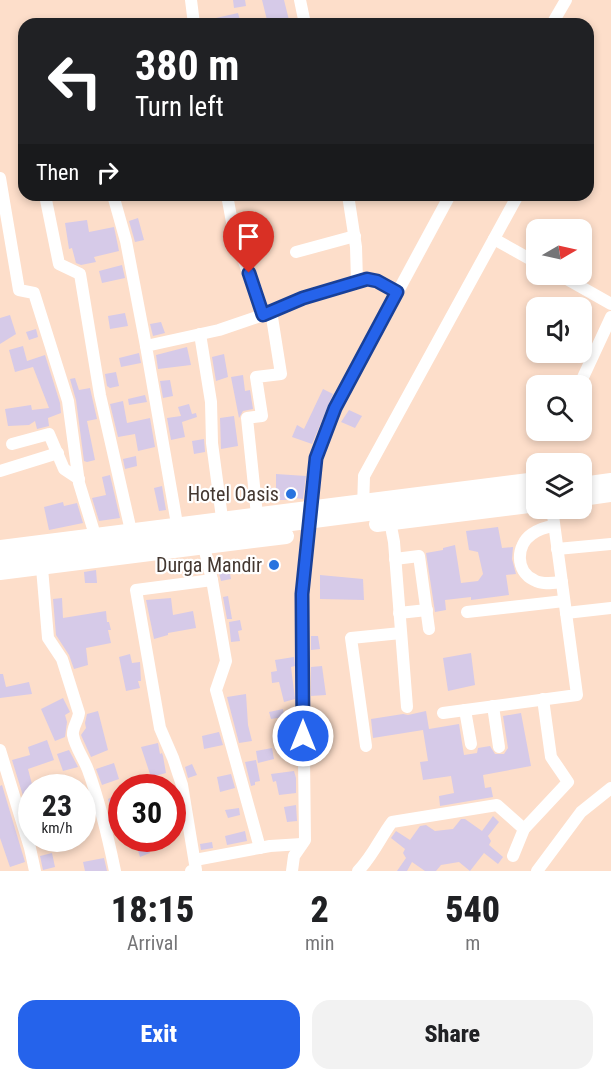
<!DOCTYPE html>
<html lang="en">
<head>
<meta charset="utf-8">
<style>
  :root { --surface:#fff; --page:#f2f2f2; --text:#202124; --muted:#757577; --accent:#2563eb }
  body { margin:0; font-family:"Roboto Condensed",sans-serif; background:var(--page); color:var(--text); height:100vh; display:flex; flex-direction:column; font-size:22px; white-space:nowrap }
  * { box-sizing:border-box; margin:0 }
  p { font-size:20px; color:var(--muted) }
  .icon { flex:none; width:33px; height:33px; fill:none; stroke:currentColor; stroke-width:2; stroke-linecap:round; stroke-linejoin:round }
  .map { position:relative; height:871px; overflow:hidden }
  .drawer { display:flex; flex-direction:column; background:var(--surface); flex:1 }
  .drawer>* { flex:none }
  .top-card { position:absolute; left:18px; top:18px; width:576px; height:183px; border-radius:18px; box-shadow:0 3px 9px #0003; background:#202124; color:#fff; overflow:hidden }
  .needle { width:39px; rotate:81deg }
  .fabs { position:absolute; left:526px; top:219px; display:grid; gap:12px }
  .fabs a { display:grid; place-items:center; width:66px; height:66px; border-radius:12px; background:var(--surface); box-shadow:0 3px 9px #0003; font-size:30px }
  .speed { position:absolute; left:18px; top:774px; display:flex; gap:12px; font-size:30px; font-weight:700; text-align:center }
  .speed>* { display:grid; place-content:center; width:78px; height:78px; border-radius:50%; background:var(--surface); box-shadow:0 3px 9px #0003; line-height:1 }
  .speed small { font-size:15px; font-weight:400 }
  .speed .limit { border:9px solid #d22; background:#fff; color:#111 }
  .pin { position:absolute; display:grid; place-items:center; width:51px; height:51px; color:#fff; margin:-62px -26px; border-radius:50% 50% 50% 0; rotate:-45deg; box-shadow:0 0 6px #0007 }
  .pin .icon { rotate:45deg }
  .me { position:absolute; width:66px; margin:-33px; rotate:0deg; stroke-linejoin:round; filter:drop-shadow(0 0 4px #0008) }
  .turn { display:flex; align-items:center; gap:21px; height:126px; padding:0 18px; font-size:27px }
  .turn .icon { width:78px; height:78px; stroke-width:2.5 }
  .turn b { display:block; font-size:42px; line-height:51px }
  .then { display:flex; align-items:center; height:57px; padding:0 18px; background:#0003; gap:12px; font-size:22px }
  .eta { display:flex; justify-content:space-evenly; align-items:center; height:102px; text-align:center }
  .eta b { font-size:36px; font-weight:800; line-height:42px }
  .button { display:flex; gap:12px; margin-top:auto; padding:12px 18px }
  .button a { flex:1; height:69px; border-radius:18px; background:var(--accent); color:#fff; font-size:24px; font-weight:800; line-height:69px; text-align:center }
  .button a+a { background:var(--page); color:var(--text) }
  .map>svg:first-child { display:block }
  .building { fill:#d6cae8 }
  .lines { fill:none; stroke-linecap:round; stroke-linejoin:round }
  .minor { stroke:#fff; stroke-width:12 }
  .highway { stroke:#fff; stroke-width:16 }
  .route-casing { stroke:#184099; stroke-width:15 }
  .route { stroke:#2563eb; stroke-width:10 }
  .poi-dot { fill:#2873df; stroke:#fff; stroke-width:2 }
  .labels { text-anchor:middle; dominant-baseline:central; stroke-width:4.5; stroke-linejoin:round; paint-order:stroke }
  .poi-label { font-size:20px; fill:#443831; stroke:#fff; text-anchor:end }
</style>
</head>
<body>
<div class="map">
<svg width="611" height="871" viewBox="0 0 611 871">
  <rect width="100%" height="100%" fill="#fddeca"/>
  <!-- building -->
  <g class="building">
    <path d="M233,0H245L246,6L234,8Z"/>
    <path d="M262,0H284L290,24H268Z"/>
    <path d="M238,13L241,24H218L216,18Z"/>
    <path d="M138,218L144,240L135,242L129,221Z"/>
    <path d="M87,220L89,232L114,227L119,251L94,257L96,262L81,265L76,263L72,248L69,249L65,223Z"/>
    <path d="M122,265L125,278L102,283L99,271Z"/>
    <path d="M125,313L128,326L110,329L108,316Z"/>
    <path d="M10,315L16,334L0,344V318Z"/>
    <path d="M161,322L165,333L153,336L150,324Z"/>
    <path d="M36,329L38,337L29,340L26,332Z"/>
    <path d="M23,346L27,361L45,355L60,403L61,413L48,418L49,426L37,429L35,421L29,425L8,426L5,409L31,405L32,410L49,408L33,367L15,372L9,350Z"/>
    <path d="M187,347L191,365L158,369L156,355Z"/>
    <path d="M139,353L141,363L121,367L119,358Z"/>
    <path d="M224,354L228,377L216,381L212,357Z"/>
    <path d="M116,372L119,386L110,388L107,386L105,374Z"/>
    <path d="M243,375L245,391L250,390L253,409L243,411L239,418L231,377Z"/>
    <path d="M75,378L79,390L90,388L97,419L87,421L95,460L87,462L84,461L76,400L70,379Z"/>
    <path d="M170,380L173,396L163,398L160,381Z"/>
    <path d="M323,389L333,394L312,444L292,437L297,425L304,429Z"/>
    <path d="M145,395L147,402L129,405L128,399Z"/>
    <path d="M123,401L127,423L150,418L155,447L138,451L135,434L118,437L110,404Z"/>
    <path d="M189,404L192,414L196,413L197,417L182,422L185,437L171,440L167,418L181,416L178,407Z"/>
    <path d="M349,410L362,416L355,428L341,422Z"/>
    <path d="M234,416L238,446L221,449L220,418Z"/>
    <path d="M204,439L205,452L194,454L192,441Z"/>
    <path d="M136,456L137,466L125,469L123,459Z"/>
    <path d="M276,474L306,476L303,499L287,497V500H269V488H276Z"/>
    <path d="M110,475L120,518L99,521L92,498L106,495L102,477Z"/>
    <path d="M162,486L166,510L159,511L154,488Z"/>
    <path d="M63,502L64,506L77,503L83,523L49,530L44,507Z"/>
    <path d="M498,527L502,548L513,547L512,559L516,574L506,575L509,595L471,600V597L445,600L446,610L435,612L426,553L443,550V548L455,545L461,583L478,581L483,574L478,552L469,550L466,531Z"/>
    <path d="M229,568L231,579L221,581L218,570Z"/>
    <path d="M96,570L97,583H85L84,572Z"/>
    <path d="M320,575L363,579L364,600L320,599Z"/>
    <path d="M228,596L232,619H227L223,597Z"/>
    <path d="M62,598L63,618L106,611L107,622H109L111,630H108L111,643L86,648L88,665L74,669L69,655L56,635L53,599Z"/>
    <path d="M171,598L173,615L193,611L196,628L168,633V635L154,639L146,600Z"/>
    <path d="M240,620L242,630L238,631L240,641L231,642L229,622Z"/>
    <path d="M311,636H318L320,649L311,650Z"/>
    <path d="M471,653L475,685L448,691L443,658Z"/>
    <path d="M130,654L132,663L140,662L141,681H138L140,688L126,691L119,657Z"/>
    <path d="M294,657L295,666L291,667L295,699L284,702L279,682L272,683L271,672L277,671L275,660Z"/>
    <path d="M322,666L326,695L311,696V667Z"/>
    <path d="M0,674H3L6,687L29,682L32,694L0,698Z"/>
    <path d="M246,694L248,725L252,741L239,743L227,697Z"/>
    <path d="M63,698L70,712L65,715L67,722L65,737L55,741L41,709Z"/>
    <path d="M283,709L284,717L271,719L269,712Z"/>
    <path d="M98,711L108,750L91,757L81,735L86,728L85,723L87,714Z"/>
    <path d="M426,711L429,729L459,724L464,755L477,753L478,748L490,746L495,754H504L508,748L503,716L521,713L531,766L483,775L485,788L491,787L493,797L440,806L439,796L454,793L451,776L423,780L420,762L428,761L423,730L373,738L371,719L403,714L408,715Z"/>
    <path d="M219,732L223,745L204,749L202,736Z"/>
    <path d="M47,740L54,760L28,769L33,788H32V825L12,760L30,755L28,747Z"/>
    <path d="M158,743L160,754L162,753L163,756L166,773L151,777L141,747Z"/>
    <path d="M272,748L274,759L258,763L256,751Z"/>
    <path d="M69,750L78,767L63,771L57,754Z"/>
    <path d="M256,760L260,781L255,782V785L251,786L245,762Z"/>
    <path d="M114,763L119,779L102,785L96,769Z"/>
    <path d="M192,764L197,775L188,778L185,767Z"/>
    <path d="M294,771L296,778V793L279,795L276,781L273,782L271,774Z"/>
    <path d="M231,774L235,788L220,792L217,777Z"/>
    <path d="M82,782L92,813L86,815L90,833L82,835Z"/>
    <path d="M2,785L25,862L10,867L0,838V786Z"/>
    <path d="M114,796L115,800L122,798V810L112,813L108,799Z"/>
    <path d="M296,805L297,821L287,822L284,807Z"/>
    <path d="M239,808L240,815L228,818L225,810Z"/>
    <path d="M493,816L499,822L488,836L491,841L489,845L503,857L498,864L484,853L470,871L459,862L441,865L436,871H425L412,862L407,871H397L406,858L403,853L405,849L391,838L396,831L410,840L420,826L426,825L435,831L453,829L461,819H465L482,831Z"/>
    <path d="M245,831L247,841L227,845L225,836Z"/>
    <path d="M134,838H145L150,853L140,857Z"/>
    <path d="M212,842L213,848L201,850L200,844Z"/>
    <path d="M52,853L55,867L43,870L40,856Z"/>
    <path d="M104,858L107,871H85L83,862Z"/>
  </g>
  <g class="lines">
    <!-- minor -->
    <g class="minor">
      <path d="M191,0L194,24"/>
      <path d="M300,0L305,24"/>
      <path d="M552,24L566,0"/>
      <path d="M0,178L19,290L34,293L68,401L79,483L95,535"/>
      <path d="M45,195L59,264L80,274L100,395L131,531"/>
      <path d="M113,195L126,241L146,346"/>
      <path d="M227,195L234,233L263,315"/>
      <path d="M348,195L356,247L357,281"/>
      <path d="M494,239L537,263"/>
      <path d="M296,252L355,236"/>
      <path d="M558,274L611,304"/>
      <path d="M200,334L211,402L212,443L222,518"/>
      <path d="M579,386L611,317"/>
      <path d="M12,444L49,434L64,469L79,479"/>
      <path d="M0,471L58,453"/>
      <path d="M363,508L364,476L518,195"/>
      <path d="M257,515L247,418L262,416L256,377L281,374L271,311"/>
      <path d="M389,516L394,542L407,707"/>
      <path d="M177,524L146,346L219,330L263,315L303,298L367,279L377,281L397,292"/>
      <path d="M554,526C547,527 539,529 532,534C516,545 515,571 534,580C542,585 553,583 562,582"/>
      <path d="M204,547L212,580L226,661L216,690L260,848"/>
      <path d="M557,549L611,544"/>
      <path d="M395,559L419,556L429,629"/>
      <path d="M42,568L48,638L62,659L79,713C78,721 72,728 73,735C75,747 84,759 88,770C100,803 108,837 115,871"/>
      <path d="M467,612L564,601"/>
      <path d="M399,613L427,610"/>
      <path d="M566,613L611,608"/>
      <path d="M493,706L499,747"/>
      <path d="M465,710L471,744"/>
      <path d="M443,713L577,695L552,508"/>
      <path d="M366,746L351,638L401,633"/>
      <path d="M0,750L30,848L35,871"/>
      <path d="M513,856L524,829L568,782L551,757L543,699"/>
      <path d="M195,860L270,846L302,844"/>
      <path d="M191,871L196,870L182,785L173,758L160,728L136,590L212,580"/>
      <path d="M292,871L294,856L305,840L302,594L316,457L335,408L450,195"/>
      <path d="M358,871C373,856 380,838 392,822L497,805L524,829"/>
      <path d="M537,871L581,812L611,788"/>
    </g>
    <!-- highway -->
    <g class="highway">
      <path d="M582,485L611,481"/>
      <path d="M582,498L611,494"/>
      <path d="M377,524L537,504"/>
      <path d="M0,548L537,480"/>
      <path d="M0,561L537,491"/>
      <path d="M0,572L286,536"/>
    </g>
  </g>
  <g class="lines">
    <defs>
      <path id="route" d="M249,273L263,315L303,298L367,279L377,281L397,292L335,408L316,458L302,594L303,736"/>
    </defs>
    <!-- route casing -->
    <use href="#route" class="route-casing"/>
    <!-- route -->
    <use href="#route" class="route"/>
  </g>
  <!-- markers -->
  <g class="poi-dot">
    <circle cx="291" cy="494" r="6"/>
    <circle cx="274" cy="565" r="6"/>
  </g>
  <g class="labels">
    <!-- poi labels -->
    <g class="poi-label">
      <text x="279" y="494">Hotel Oasis</text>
      <text x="262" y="565">Durga Mandir</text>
    </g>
  </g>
</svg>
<div class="fabs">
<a><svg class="needle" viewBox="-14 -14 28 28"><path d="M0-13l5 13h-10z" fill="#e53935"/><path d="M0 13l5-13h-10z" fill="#757577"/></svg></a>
<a><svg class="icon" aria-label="sound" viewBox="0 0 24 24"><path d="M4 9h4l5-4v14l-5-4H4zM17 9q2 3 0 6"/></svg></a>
<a><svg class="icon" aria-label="search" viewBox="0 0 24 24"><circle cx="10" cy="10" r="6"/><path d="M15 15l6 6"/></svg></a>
<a><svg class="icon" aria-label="layers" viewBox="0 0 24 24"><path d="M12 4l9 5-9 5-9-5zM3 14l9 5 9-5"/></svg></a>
</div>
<div class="speed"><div>23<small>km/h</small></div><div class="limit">30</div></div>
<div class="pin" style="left:249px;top:273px;background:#d93025"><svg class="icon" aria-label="arrive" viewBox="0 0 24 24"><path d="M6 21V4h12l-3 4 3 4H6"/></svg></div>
<svg class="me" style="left:303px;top:736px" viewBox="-20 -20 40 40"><circle r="17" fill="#2563eb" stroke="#fff" stroke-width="3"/><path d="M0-11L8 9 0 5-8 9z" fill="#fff"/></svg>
<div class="top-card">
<div class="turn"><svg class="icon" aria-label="left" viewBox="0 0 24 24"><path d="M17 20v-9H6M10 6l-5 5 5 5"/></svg><div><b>380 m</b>Turn left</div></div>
<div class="then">Then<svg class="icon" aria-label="right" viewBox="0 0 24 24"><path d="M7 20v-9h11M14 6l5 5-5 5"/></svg></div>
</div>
</div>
<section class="drawer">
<div class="eta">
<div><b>18:15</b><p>Arrival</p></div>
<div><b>2</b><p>min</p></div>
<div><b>540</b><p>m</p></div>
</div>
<div class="button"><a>Exit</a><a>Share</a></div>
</section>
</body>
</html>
